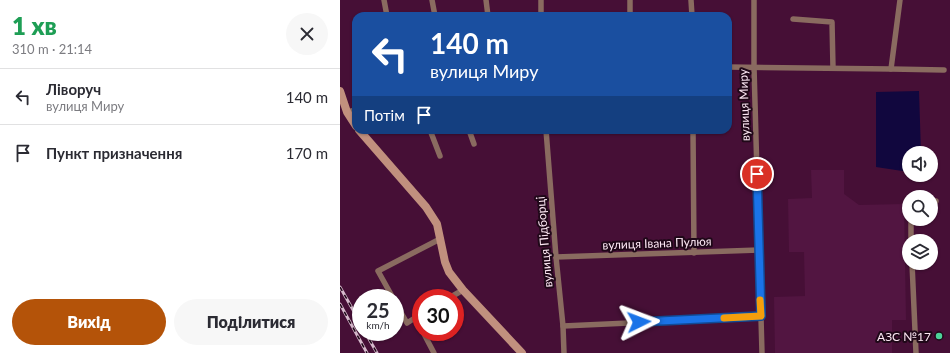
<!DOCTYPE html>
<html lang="uk">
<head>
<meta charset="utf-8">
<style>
  :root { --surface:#fff; --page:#f7f7f7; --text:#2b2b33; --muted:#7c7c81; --line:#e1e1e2; --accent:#b45309 }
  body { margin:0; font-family:Lato,sans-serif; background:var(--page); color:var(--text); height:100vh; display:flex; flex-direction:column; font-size:15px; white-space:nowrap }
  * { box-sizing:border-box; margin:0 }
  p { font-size:13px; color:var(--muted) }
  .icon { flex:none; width:22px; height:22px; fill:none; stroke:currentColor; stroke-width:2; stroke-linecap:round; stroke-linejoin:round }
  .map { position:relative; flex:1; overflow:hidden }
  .sheet { display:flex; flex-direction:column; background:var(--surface); width:340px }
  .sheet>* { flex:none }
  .top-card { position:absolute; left:12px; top:12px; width:380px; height:122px; border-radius:12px; box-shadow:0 1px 3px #0004; background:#1a4fa0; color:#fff; overflow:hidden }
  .buttons { position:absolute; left:562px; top:146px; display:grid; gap:8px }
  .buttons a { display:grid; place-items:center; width:36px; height:36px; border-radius:50%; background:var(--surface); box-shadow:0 1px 3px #0004; font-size:20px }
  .speed { position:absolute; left:12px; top:289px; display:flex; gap:8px; font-size:20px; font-weight:700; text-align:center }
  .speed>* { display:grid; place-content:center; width:52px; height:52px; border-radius:50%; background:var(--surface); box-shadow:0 1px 3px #0004; line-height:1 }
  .speed small { font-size:10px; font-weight:400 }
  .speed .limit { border:6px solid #d22; background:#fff; color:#111 }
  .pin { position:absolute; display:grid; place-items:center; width:34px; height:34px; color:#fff; margin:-17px; border:2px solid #fff; border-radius:50%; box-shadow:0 1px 4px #0007 }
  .me { position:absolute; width:44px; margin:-22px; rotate:87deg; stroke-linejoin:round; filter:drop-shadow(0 0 3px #0008) }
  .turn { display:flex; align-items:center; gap:14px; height:84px; padding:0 12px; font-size:18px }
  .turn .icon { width:52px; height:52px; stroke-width:2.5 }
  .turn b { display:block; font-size:28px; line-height:34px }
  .then { display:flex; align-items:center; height:38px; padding:0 12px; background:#0003; gap:8px; font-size:15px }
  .round { display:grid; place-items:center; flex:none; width:42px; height:42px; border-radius:21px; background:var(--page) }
  .headline { display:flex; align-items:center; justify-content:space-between; height:68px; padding:0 12px }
  h1 { font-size:24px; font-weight:800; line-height:30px; color:#1e9e55 }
  .action { display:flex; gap:8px; margin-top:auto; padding:8px 12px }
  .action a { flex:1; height:46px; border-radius:24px; background:var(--accent); color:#fff; font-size:16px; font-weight:800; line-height:46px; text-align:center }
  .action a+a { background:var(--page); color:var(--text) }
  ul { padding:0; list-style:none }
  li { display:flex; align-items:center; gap:12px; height:56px; padding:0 12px; border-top:1px solid var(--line) }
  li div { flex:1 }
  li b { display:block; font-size:15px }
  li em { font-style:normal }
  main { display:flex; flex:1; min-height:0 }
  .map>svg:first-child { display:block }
  .built { fill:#521541 }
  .water { fill:#11073e }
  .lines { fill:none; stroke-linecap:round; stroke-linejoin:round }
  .street { stroke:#8a6b60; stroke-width:5.5 }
  .secondary { stroke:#c1907e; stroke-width:8 }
  .rail-casing { stroke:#d6bacc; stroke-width:3 }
  .rail { stroke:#1f0818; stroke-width:1.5; stroke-dasharray:4.5; stroke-linecap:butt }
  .route-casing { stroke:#114b97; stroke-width:10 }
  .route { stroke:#1a73e8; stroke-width:7 }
  .slow { stroke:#f59e0b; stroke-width:7 }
  .poi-dot { fill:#4dd39a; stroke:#1f0818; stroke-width:1.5 }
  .labels { text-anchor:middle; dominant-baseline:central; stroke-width:4; stroke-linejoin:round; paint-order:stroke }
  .street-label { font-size:12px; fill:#fce7f3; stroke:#1f0818 }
  .poi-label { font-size:12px; fill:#fce7f3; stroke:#1f0818; text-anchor:end }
</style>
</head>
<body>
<main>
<section class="sheet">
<div class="headline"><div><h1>1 хв</h1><p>310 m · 21:14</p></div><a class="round"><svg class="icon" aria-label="close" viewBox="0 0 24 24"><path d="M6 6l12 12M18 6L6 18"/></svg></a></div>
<ul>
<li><svg class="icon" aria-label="left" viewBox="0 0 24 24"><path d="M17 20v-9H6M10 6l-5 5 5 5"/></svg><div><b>Ліворуч</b><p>вулиця Миру</p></div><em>140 m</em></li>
<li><svg class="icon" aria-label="arrive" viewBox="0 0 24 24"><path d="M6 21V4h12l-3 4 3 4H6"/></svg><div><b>Пункт призначення</b></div><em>170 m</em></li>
</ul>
<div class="action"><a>Вихід</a><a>Поділитися</a></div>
</section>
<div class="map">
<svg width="610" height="353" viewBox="0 0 610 353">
  <rect width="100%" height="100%" fill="#460f36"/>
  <!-- built -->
  <path class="built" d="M471,170H504V194L519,205L564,204L566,320H552V353H435L434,297L465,296L464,252H449L448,199L472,198Z"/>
  <!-- water -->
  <path class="water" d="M579,91L581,153H569V172L536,167V92Z"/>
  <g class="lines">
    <!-- street -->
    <g class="street">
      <path d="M44,0L47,16"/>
      <path d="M92,0L95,16"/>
      <path d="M146,0L148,16"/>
      <path d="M290,0V16"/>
      <path d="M351,0L352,16"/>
      <path d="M414,0V67L422,353"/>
      <path d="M201,16V0"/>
      <path d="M453,19L492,22L493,68"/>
      <path d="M388,67L551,69L560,0"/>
      <path d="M551,69L604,70"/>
      <path d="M7,112L16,110"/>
      <path d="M90,130L100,156"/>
      <path d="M129,130L134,144"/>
      <path d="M206,130L216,257L223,326L224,353"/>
      <path d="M353,130L354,253"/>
      <path d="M591,201H596"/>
      <path d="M571,219V241"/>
      <path d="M216,257L419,250"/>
      <path d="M572,263L576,353"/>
      <path d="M53,298L38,271L100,239"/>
      <path d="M109,298L123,290"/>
      <path d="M55,302L67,323L81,314"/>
      <path d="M75,318L81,329"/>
      <path d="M223,326L421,317"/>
      <path d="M83,332L94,353"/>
    </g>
    <!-- secondary -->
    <g class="secondary">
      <path d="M0,91L7,112L16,126"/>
      <path d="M19,130L86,207L97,224L105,262L109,272L123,290L182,353"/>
    </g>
    <defs>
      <g id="rail">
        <path d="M0,287L21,324"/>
        <path d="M0,304L27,353"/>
        <path d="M25,332L37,353"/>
      </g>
    </defs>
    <!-- rail casing -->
    <use href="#rail" class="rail-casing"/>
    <!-- rail -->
    <use href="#rail" class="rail"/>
  </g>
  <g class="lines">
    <defs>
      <path id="route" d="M299,322L421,316L417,174"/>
    </defs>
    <!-- route casing -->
    <use href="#route" class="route-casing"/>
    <!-- route -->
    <use href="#route" class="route"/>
    <!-- slow -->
    <path class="slow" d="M384,318L421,316L420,300"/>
  </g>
  <!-- markers -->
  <circle class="poi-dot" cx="599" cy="336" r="4"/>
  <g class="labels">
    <!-- street labels -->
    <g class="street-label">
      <text transform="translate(404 105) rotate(-92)">вулиця Миру</text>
      <text transform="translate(204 242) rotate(-95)">вулиця Підборці</text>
      <text transform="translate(317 243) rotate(-2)">вулиця Івана Пулюя</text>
    </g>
    <!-- poi labels -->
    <g class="poi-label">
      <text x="591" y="336">АЗС №17</text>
    </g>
  </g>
</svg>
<div class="buttons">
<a><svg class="icon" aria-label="sound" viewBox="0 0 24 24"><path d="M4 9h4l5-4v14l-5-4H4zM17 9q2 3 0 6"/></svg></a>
<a><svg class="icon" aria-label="search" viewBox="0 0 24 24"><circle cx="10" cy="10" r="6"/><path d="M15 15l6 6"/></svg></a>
<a><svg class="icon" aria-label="layers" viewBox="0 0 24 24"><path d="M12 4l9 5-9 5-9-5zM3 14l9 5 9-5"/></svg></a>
</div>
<div class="speed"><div>25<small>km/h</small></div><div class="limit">30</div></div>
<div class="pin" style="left:417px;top:174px;background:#d93025"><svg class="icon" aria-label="arrive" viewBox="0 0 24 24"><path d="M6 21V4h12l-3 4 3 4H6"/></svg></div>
<svg class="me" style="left:299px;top:322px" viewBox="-20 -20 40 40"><path d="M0-17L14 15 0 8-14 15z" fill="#1a73e8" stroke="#fff" stroke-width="4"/></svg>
<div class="top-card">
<div class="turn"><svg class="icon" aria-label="left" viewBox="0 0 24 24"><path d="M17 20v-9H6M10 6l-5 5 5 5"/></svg><div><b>140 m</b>вулиця Миру</div></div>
<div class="then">Потім<svg class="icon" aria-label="arrive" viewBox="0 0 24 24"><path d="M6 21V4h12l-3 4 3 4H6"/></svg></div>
</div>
</div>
</main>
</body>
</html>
